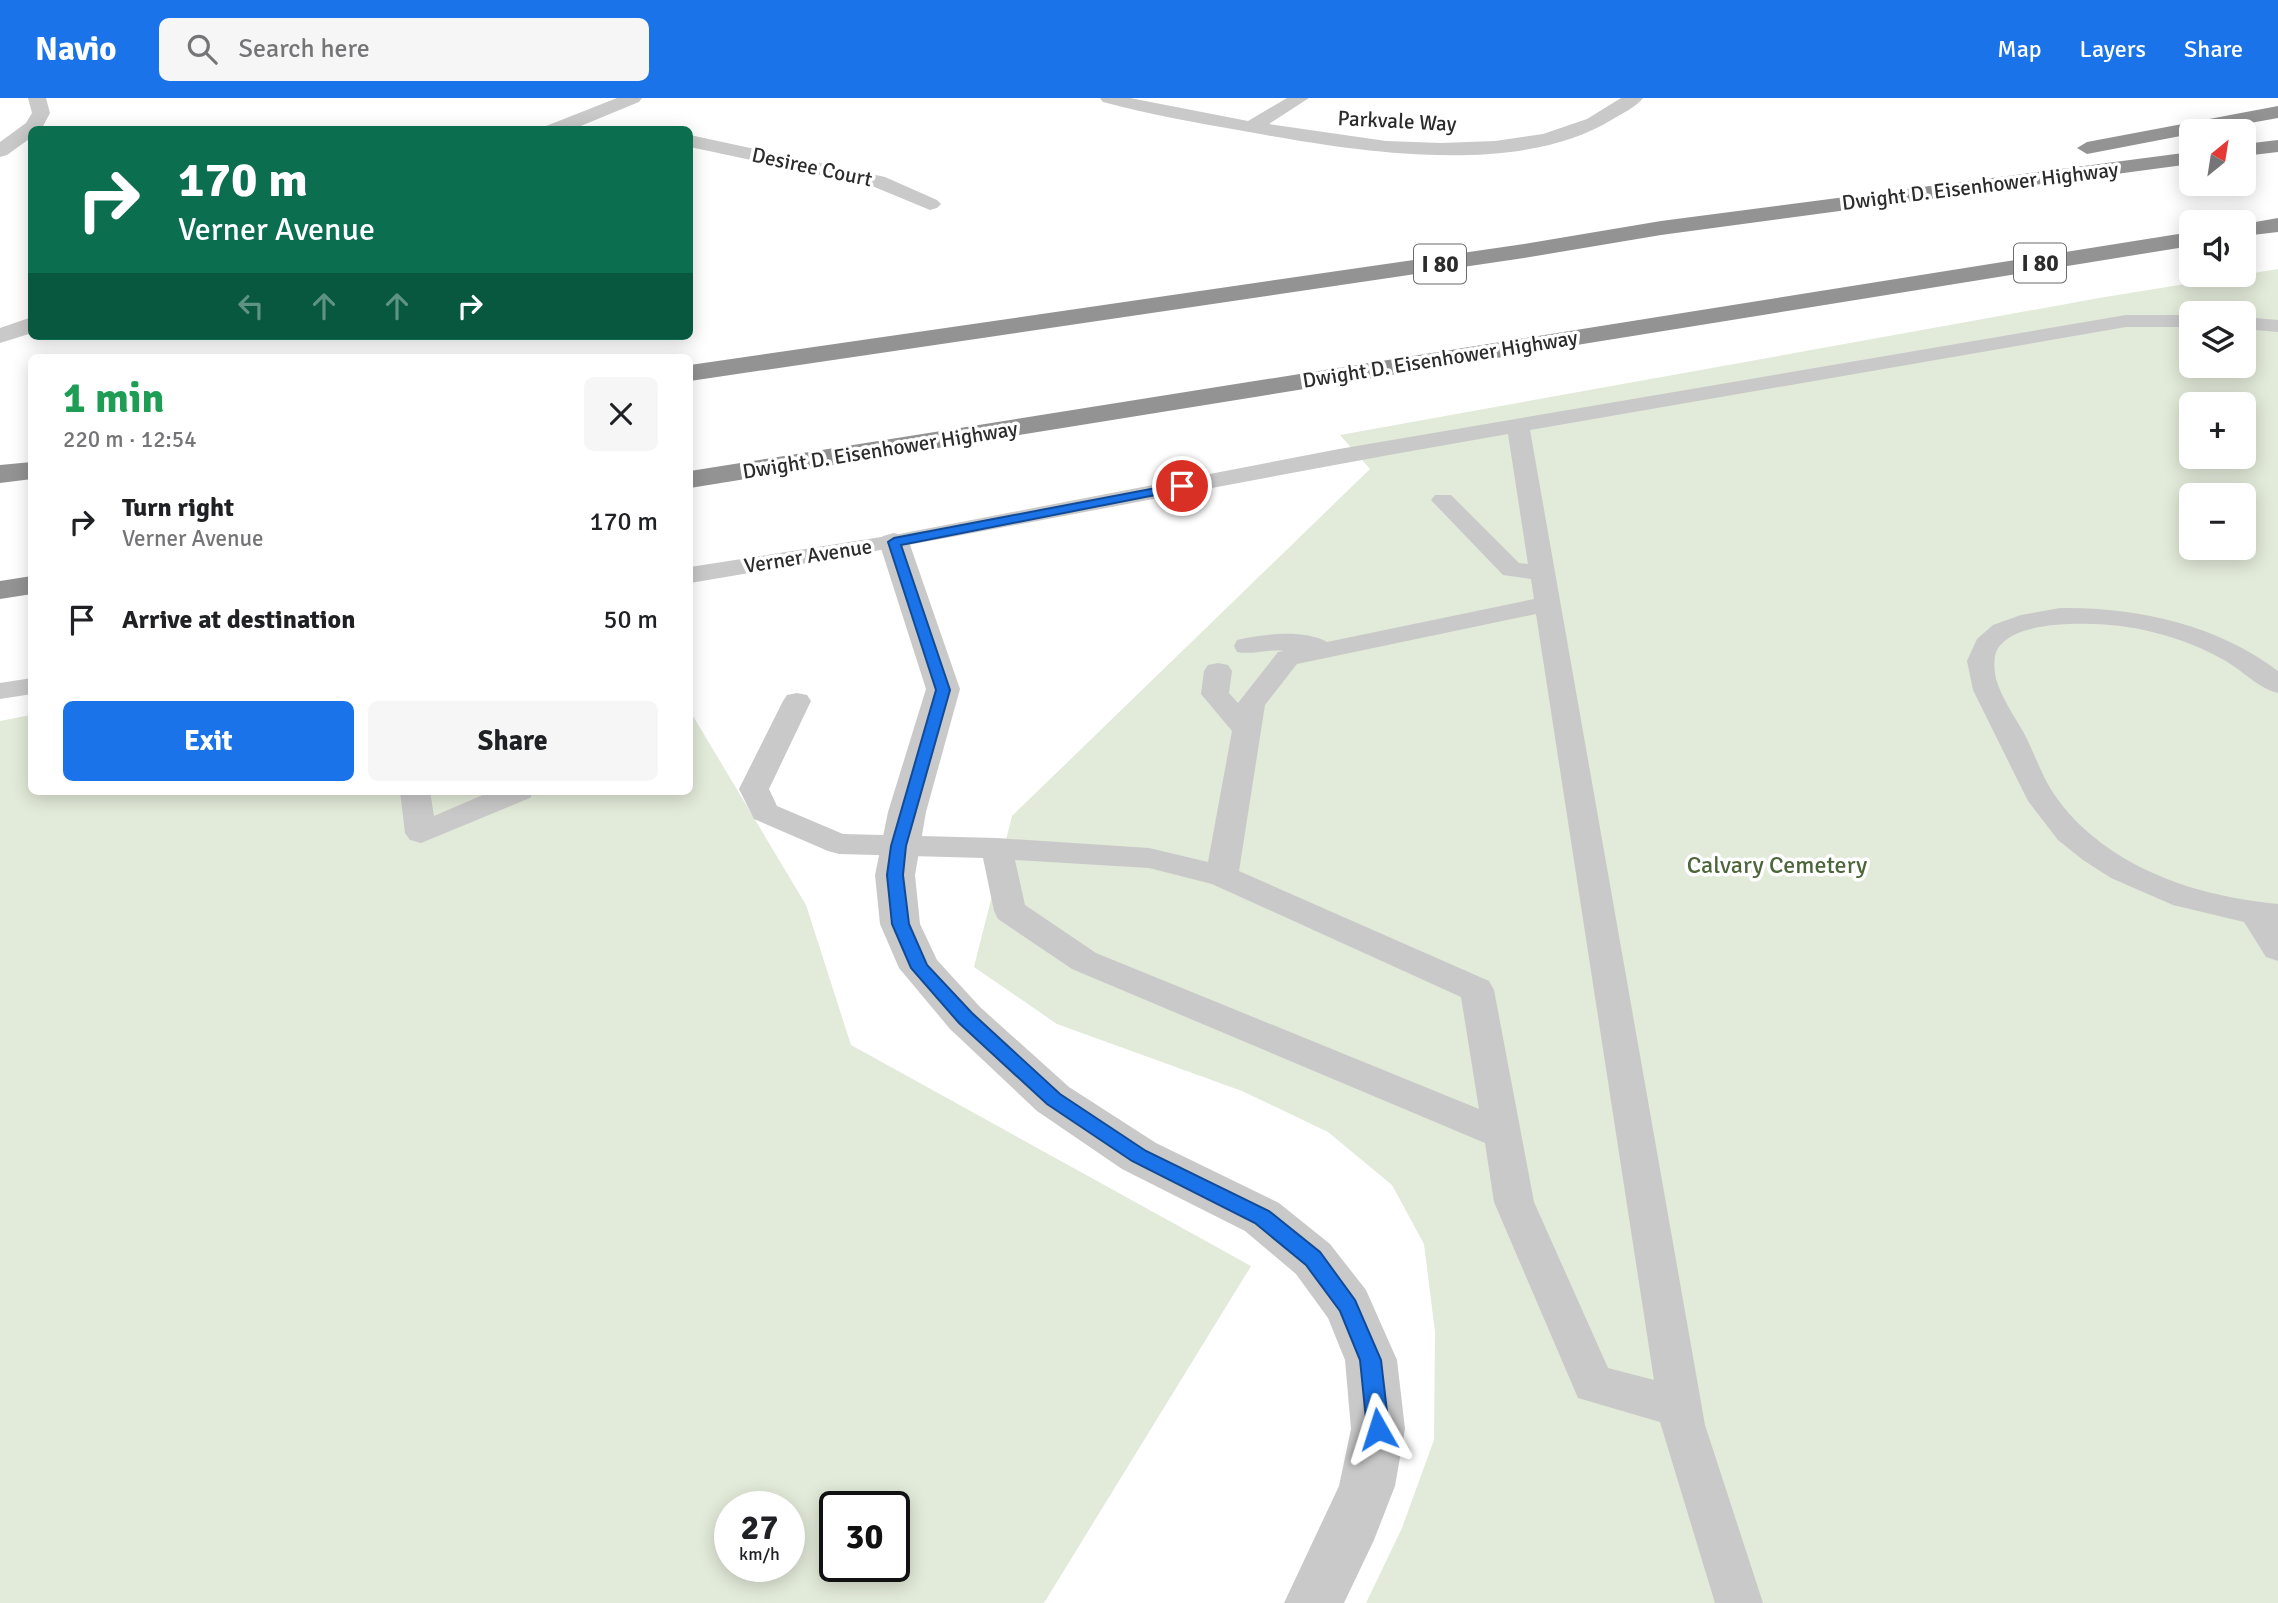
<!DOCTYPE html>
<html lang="en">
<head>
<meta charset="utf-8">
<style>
  :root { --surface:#fff; --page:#f6f6f6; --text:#202124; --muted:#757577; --accent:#1a73e8 }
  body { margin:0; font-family:Signika,sans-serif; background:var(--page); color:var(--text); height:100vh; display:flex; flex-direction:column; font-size:26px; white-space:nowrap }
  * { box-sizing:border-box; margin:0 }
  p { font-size:23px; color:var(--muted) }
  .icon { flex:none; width:38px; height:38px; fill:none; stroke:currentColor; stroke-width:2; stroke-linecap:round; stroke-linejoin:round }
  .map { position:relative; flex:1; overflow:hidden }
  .drawer { position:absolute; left:28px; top:256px; width:665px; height:441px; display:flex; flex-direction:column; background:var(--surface); border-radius:10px; box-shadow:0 4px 18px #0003 }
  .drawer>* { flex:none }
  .banner { position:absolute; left:28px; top:28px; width:665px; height:214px; border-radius:10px; box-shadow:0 4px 18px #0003; background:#0b6e4f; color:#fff; overflow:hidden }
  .needle { width:46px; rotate:30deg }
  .tools { position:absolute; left:2179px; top:21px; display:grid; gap:14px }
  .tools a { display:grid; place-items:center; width:77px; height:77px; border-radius:10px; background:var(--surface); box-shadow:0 4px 18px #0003; font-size:35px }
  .speed { position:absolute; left:714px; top:1393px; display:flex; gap:14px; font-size:35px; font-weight:700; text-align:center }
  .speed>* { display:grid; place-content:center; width:91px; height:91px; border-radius:50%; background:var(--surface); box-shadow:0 4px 18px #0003; line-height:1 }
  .speed small { font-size:18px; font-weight:400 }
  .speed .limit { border:4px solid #111; border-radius:10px; background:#fff; color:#111 }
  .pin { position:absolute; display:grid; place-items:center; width:60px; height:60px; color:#fff; margin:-30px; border:4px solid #fff; border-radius:50%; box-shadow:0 2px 7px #0007 }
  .me { position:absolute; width:77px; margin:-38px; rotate:354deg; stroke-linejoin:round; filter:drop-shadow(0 0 5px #0008) }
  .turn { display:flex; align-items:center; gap:24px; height:147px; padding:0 35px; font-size:32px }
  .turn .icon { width:91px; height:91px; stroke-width:2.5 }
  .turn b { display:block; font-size:49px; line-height:60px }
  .lanes { display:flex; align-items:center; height:66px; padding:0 35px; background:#0003; justify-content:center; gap:35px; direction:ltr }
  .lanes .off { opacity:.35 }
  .round { display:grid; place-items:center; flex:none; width:74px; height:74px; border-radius:10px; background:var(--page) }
  .headline { display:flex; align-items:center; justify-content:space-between; height:119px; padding:0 35px }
  h1 { font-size:42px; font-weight:700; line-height:52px; color:#1e9e55 }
  .primary-button { display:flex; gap:14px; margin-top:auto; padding:14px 35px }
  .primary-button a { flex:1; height:80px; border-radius:10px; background:var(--accent); color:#fff; font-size:28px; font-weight:700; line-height:80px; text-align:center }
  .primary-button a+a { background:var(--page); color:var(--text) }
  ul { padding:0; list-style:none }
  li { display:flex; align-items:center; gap:21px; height:98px; padding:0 35px }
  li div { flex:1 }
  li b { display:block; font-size:26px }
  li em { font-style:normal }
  header { display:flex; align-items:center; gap:42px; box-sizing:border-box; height:98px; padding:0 35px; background:var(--accent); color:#fff }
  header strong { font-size:33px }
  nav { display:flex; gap:38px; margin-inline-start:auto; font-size:24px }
  .search { width:490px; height:63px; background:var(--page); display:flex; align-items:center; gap:18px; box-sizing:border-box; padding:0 24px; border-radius:10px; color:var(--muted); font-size:26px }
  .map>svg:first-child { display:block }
  .green { fill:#e2ead9; fill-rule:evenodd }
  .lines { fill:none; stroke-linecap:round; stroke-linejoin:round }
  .lane { fill:#c9c9c9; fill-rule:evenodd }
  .street { fill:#c9c9c9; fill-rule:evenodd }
  .highway { fill:#939393; fill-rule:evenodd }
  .route { fill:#1a73e8; stroke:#114b97; stroke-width:2 }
  .labels { text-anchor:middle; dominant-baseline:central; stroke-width:7; stroke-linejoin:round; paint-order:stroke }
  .far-street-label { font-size:21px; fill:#2c2c2c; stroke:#fff }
  .shield { fill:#fff; stroke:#6b6b6b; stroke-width:2 }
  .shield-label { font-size:23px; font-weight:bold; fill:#2c2c2c }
  .park-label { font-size:24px; fill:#4e663b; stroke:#fff }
</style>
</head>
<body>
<header>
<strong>Navio</strong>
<div class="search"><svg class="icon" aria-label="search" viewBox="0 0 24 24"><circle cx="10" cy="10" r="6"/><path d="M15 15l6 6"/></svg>Search here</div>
<nav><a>Map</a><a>Layers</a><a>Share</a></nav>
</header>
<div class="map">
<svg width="2278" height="1505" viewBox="0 0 2278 1505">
  <rect width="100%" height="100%" fill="#fff"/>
  <!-- green -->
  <g class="green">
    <path d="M2278,171V1505H1366L1402,1430L1434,1342L1435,1234L1424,1146L1392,1087L1328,1034L1242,993L1057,926L974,869L1012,718L1370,371L1340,337L2105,199ZM2191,215H2244V268H2191ZM2191,306H2244V359H2191ZM2191,397H2244V450H2191Z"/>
    <path d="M690,613L806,807L851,947L1251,1168L1044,1505H0V623L31,617L32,693H690ZM730,1409H789V1468H730ZM835,1409H894V1468H835Z"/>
  </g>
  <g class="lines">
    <!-- lane -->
    <g class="lane">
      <path d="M2126,217H2191V229H2126L1530,332L1705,1327L1763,1505H1715L1660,1324L1578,1300L1494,1104L1485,1045L1072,871L998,821L994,813L983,760L839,756L828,753L754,721L739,691L783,603L787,597L797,595L807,597L811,603L769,691L777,708L843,736L997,740L1149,750L1208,764L1232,633L1201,596L1204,573L1208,567L1218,565L1228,567L1232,573L1229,595L1238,605L1278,554L1284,553C1267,551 1252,557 1237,554L1234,548L1237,542C1263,536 1303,531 1327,544L1534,501L1531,481L1503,477L1431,402L1435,397H1451L1519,465L1528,466L1508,336C1235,383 964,440 690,485V469L894,437L1339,351ZM1536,516L1654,1282L1608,1270L1534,1104L1494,892L1489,883L1239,773L1265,607L1297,566ZM1015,762L1149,770L1212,786L1461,899L1479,1011L1096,855L1025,807Z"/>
      <path d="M2244,219L2278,222V234L2244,231Z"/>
      <path d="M2060,510C2137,509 2216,526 2278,573V595C2259,591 2242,572 2224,562C2185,540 2138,527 2093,526C2067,525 2014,526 1998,550C1993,558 1994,571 1996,581C2002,601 2015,619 2025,637C2036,659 2044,684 2059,703C2071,720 2088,735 2104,747C2155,784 2217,800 2278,806V863L2266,859L2244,824L2173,807L2111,780L2083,762L2058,742L2028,703L1973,592L1967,563L1977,541L1993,527L2021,517Z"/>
      <path d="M32,580V596L0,601V585Z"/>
      <path d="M400,693H430L434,718L492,693H534L530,700L421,745L410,742L405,735Z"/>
    </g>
    <!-- street -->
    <g class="street">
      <path d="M28,0H46L50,15L41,32H32V39L7,57L0,59V44L26,25L32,15Z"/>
      <path d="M617,0H642L639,4L571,32H544L546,28Z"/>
      <path d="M1100,0H1130L1248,23L1287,0H1309L1269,26L1386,43L1441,45L1495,43L1543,36L1587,21L1621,0H1643C1636,9 1623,15 1613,21C1515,82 1346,52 1238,32C1192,24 1147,16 1103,4Z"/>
      <path d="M690,37L885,79L937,102L941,106L937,110L930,112L872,88L690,49Z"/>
      <path d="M32,219V235L0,245V230Z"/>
      <path d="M894,435L905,438L909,444L960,591L926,714L915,777L920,826L937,862L980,909L1069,989L1156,1045L1279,1105L1330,1146L1366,1192L1397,1262L1405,1331L1395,1388L1374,1442L1344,1505H1284L1339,1388L1351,1331L1345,1262L1328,1220L1296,1176L1245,1133L1122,1071L1037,1013L950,931L899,870L880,826L875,777L888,714L926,591L879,444L883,438Z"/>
    </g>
    <!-- highway -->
    <g class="highway">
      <path d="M2278,8V20L2206,33H2191V36L2087,56L2077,50L2087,44Z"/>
      <path d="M2278,42V54L2244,58V46Z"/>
      <path d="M2191,54V66L1661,137L1524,160L690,283V267L1524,146L1661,123Z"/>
      <path d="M2278,120V134L2244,138V126Z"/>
      <path d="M2191,134V148L690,390V373Z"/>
      <path d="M32,364V381L0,385V367Z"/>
      <path d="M32,478V496L0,501V483Z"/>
    </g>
  </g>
  <!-- route -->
  <path class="route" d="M1182,385L1188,388L1186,391L901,447L950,592L906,748L903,777L909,826L927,867L972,915L1060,996L1146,1053L1269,1113L1320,1154L1355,1202L1381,1262L1389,1331L1386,1339L1378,1342L1370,1339L1367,1331L1360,1262L1340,1213L1306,1167L1255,1125L1132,1063L1047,1006L959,925L911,870L892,826L887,777L891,748L936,592L888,444L894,440Z"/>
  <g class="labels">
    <!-- far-street labels -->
    <g class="far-street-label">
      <text transform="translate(1397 23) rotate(3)">Parkvale Way</text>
      <text transform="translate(812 69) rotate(12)">Desiree Court</text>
      <text transform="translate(1980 88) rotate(-7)">Dwight D. Eisenhower Highway</text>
      <text transform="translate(1440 261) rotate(-9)">Dwight D. Eisenhower Highway</text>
      <text transform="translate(880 352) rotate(-9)">Dwight D. Eisenhower Highway</text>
      <text transform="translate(808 458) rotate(-9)">Verner Avenue</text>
    </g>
    <!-- shield labels -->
    <g class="shield">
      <rect x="2014" y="145.5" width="52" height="39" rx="5"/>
      <rect x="1414" y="146.5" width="52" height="39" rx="5"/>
    </g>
    <g class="shield-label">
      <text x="2040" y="165">I 80</text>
      <text x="1440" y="166">I 80</text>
    </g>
    <!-- park labels -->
    <g class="park-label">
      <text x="1777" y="767">Calvary Cemetery</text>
    </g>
  </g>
</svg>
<div class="tools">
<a><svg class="needle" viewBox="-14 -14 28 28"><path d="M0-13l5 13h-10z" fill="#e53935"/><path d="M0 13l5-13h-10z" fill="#757577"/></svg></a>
<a><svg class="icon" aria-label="sound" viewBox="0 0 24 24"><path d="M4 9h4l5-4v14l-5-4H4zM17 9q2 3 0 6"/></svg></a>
<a><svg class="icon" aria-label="layers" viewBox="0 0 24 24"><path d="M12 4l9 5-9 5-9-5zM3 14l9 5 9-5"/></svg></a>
<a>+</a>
<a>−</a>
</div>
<div class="speed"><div>27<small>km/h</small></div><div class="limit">30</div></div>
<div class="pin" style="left:1182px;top:388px;background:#d93025"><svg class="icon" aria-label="arrive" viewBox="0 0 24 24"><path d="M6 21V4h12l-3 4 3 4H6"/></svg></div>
<svg class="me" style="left:1378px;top:1331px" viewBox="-20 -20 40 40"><path d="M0-17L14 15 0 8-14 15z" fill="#1a73e8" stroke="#fff" stroke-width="4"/></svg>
<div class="banner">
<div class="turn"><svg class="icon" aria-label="right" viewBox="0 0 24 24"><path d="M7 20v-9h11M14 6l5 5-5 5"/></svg><div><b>170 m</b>Verner Avenue</div></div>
<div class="lanes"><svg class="icon off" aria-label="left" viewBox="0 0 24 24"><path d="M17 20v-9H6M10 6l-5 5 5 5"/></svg><svg class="icon off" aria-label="ahead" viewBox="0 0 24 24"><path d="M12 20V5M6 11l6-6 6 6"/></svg><svg class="icon off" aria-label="ahead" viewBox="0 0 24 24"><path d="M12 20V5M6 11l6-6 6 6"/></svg><svg class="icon" aria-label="right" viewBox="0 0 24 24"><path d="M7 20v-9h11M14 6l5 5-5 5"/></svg></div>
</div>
<section class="drawer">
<div class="headline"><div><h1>1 min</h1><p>220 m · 12:54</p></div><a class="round"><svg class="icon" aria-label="close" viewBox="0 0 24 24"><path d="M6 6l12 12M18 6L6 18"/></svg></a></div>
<ul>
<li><svg class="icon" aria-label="right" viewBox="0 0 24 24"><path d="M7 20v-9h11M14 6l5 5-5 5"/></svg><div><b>Turn right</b><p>Verner Avenue</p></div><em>170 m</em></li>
<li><svg class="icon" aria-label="arrive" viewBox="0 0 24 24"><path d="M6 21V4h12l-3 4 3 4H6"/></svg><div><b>Arrive at destination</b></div><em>50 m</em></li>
</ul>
<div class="primary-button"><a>Exit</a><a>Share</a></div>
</section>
</div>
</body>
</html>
